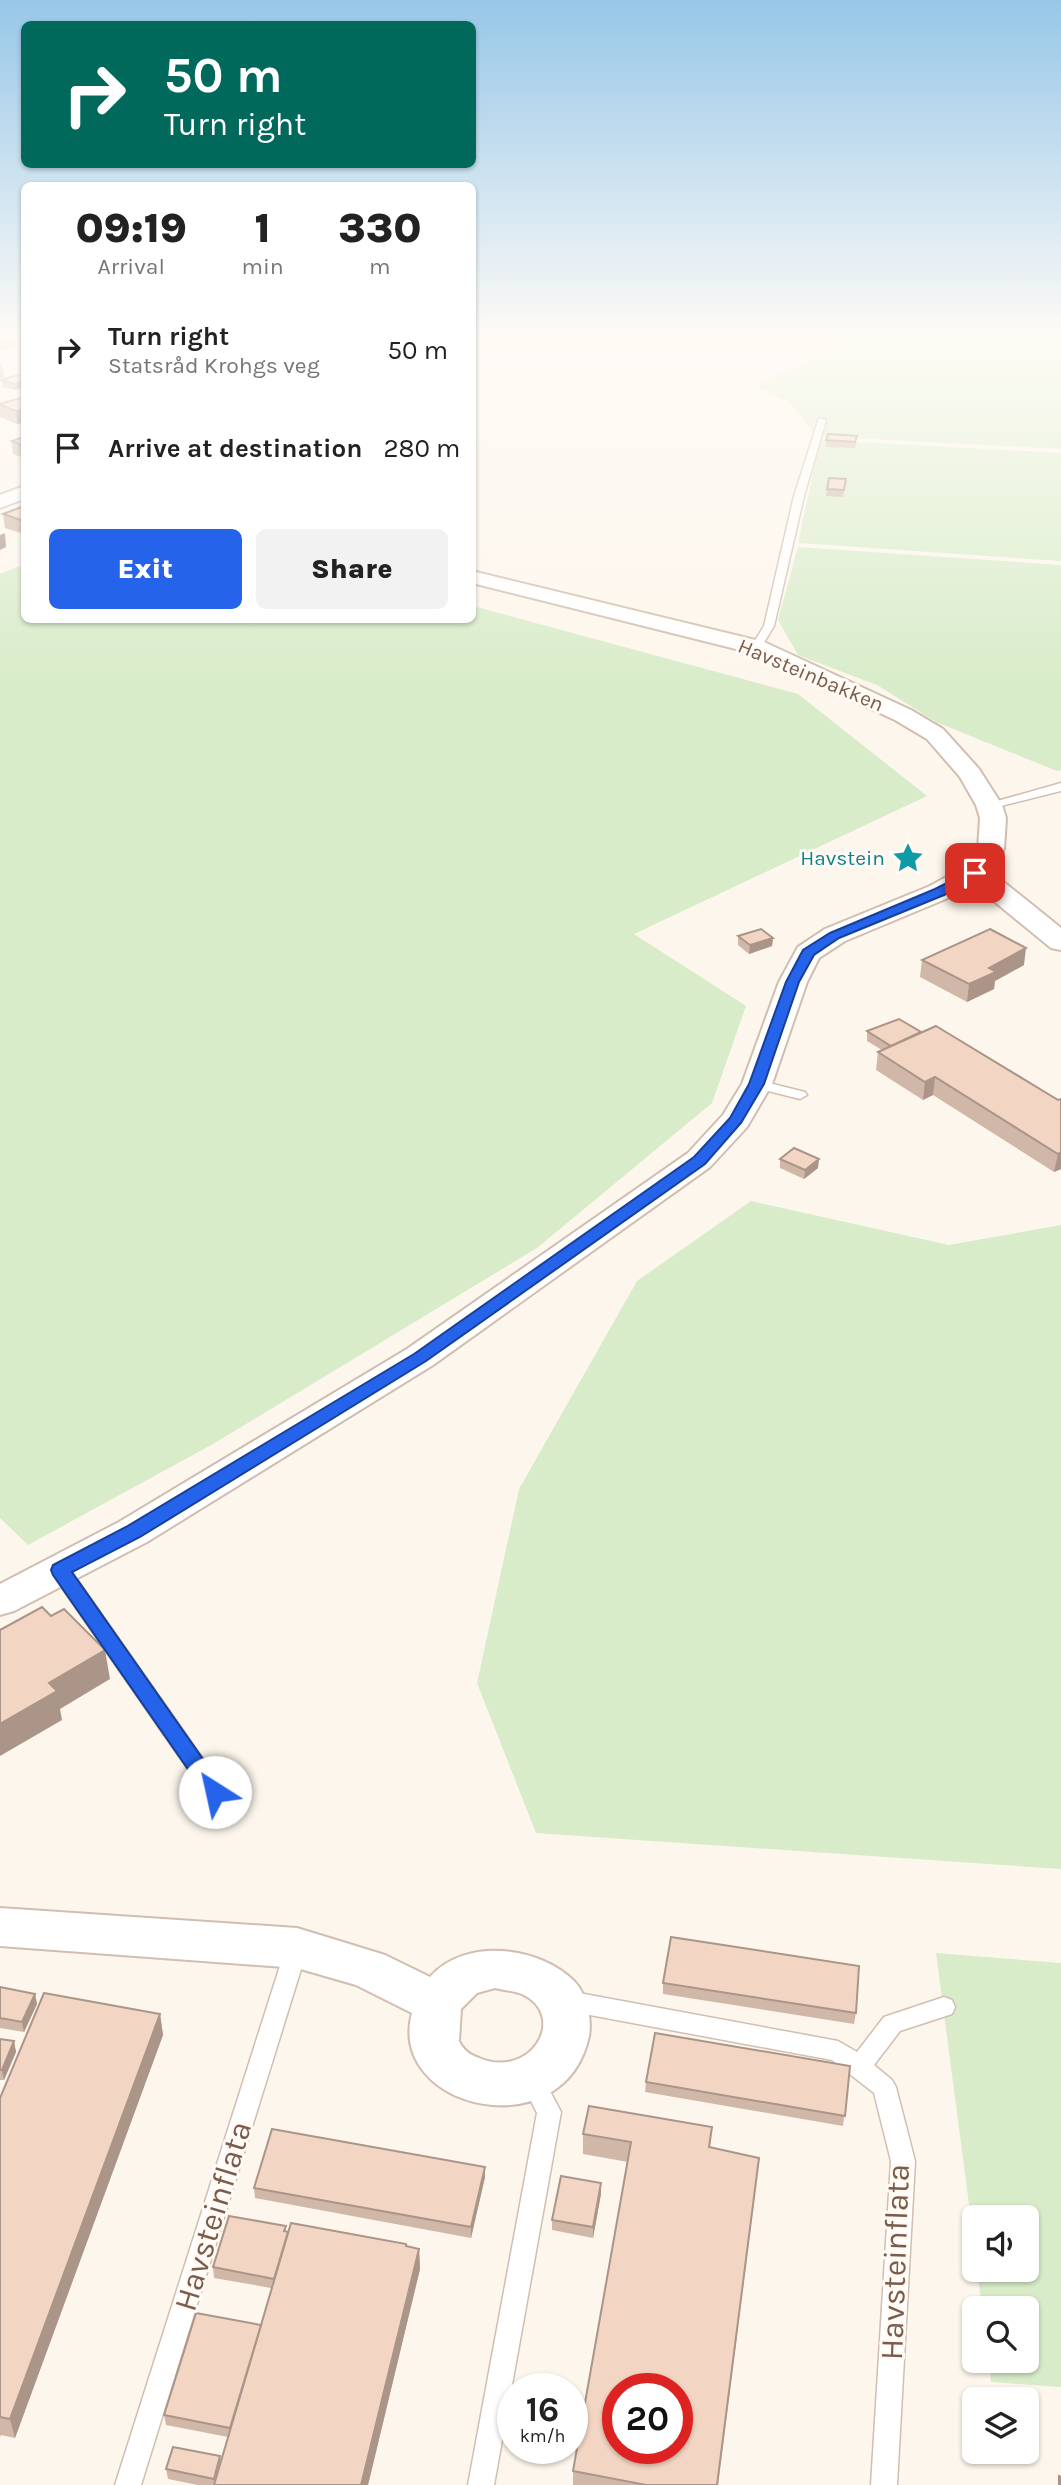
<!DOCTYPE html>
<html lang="en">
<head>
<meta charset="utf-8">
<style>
  :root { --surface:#fff; --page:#f2f2f2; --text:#222; --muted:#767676; --accent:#2563eb }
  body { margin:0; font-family:Karla,sans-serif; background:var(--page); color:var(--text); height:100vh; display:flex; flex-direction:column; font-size:26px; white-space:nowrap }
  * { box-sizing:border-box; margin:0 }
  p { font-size:23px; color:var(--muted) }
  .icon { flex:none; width:38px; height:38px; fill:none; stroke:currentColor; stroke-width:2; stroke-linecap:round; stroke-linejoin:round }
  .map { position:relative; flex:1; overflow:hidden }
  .panel { position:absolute; left:21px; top:182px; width:455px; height:441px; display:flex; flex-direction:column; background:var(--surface); border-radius:10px; box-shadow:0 2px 5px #0004 }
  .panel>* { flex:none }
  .guide { position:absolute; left:21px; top:21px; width:455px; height:147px; border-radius:10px; box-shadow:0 2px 5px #0004; background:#00695c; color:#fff; overflow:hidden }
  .fabs { position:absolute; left:962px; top:2205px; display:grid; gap:14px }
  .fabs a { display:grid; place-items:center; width:77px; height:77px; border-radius:10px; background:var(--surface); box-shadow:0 2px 5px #0004; font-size:35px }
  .speed { position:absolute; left:497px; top:2373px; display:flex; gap:14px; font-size:35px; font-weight:700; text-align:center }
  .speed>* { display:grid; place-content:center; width:91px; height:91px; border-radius:50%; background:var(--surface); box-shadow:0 2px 5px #0004; line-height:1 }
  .speed small { font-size:18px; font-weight:400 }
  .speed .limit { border:10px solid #d22; background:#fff; color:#111 }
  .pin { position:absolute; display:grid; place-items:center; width:60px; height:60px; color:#fff; margin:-30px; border-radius:14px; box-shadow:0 4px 10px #0006 }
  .me { position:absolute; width:77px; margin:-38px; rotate:325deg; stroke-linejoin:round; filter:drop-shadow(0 0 5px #0008) }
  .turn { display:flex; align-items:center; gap:24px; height:147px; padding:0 28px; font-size:32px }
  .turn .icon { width:91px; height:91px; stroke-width:2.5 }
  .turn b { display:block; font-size:49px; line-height:60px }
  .eta { display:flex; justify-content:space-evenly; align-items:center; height:119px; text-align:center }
  .eta b { font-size:42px; font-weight:800; line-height:49px }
  .cta { display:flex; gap:14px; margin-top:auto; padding:14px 28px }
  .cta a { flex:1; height:80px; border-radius:10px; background:var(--accent); color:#fff; font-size:28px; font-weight:800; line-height:80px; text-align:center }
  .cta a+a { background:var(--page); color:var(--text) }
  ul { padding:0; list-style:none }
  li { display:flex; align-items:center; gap:21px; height:98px; padding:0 28px }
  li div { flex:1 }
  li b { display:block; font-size:26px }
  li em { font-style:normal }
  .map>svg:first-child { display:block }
  .green { fill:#d8ecc9 }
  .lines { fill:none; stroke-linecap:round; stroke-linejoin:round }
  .lane-casing { stroke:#d1beb0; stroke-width:3 }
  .street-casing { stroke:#d1beb0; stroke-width:4 }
  .lane { fill:#fff; fill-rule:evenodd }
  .street { fill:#fff; fill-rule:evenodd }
  .wall { fill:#d1b7a8 }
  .shaded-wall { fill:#aa9588 }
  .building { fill:#f3d5c3; stroke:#aa9588; stroke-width:2; fill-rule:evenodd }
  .route { fill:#2563eb; stroke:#184099; stroke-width:2 }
  .labels { text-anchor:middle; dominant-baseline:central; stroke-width:6; stroke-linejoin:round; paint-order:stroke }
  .far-street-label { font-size:21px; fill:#7a5c4d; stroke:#fffaf3 }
  .far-culture-label { font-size:21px; fill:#0d838f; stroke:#fffaf3; text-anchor:end }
  .near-street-label { font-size:32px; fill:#7a5c4d; stroke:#fffaf3 }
</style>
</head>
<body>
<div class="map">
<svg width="1061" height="2485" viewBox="0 0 1061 2485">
  <rect width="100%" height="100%" fill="#fdf6ec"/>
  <!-- green -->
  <g class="green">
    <path d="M848,340H1012L1061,347V449L817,436L789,402L756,387Z"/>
    <path d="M820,440L1061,453V561L798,543Z"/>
    <path d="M798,547L1061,565V770L1057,771L936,722L877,685L798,655L778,620Z"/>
    <path d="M24,564V620H472L473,606L798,694L927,796L634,934L746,1006L712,1103L537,1248L213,1444L28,1545L0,1518V574Z"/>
    <path d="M751,1201L949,1245L1061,1225V1869L536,1833L477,1683L519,1489L637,1281Z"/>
    <path d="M936,1953L1061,1963V2387L991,2382L989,2361H1027V2308H982L977,2270H1027V2217H975V2250Z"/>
  </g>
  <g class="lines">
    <defs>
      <g id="lane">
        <path d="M819,418L826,420L804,496L774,626L760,649H752L751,647L764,626L794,496Z"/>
        <path d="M1061,783V791L989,809L983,805Z"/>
        <path d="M757,1080L805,1092L807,1095L800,1099L752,1087L750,1084L752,1081Z"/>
        <path d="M60,1563L67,1565L222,1786L225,1792L222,1798L215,1800L208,1798L53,1575L51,1570L53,1565Z"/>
        <path d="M296,1941L304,1943L307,1950L141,2485H115L285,1950L288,1943Z"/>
        <path d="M568,1991L838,2041L857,2052L884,2017L944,1997L952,2000L955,2007L952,2014L900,2031L874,2065L892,2080L896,2087L915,2161L897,2485H871L891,2161L874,2093L832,2060L568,2011L560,2008L557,2001L560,1994Z"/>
        <path d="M532,2069L540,2072L561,2112L494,2485H468L537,2113L520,2079L524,2072Z"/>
      </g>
      <g id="street">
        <path d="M24,486V499L0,508V495Z"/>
        <path d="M472,571L764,642L911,710L943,729L979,769L1002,805L1006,818L1004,849L990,871L1061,928V950L1051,948L973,884L948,898L845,941L819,958L807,982L772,1084L747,1127L710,1167L433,1365L147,1542L14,1611L0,1615V1584L119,1522L407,1349L688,1153L723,1115L742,1084L779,982L798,947L825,929L930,886L966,866L978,849L980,818L976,805L960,777L927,739L895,720L748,652L472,583Z"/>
        <path d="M0,1908L297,1928L385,1955L430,1977C465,1937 540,1946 575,1982C587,1995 592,2020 589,2036C565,2150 386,2110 412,2013L356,1985L297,1968L0,1946ZM495,1988C503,1990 514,1991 522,1994C569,2016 531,2080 479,2058C470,2055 463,2050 459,2041L461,2009L477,1993Z"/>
      </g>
    </defs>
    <!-- lane casing -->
    <use href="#lane" class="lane-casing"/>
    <!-- street casing -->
    <use href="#street" class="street-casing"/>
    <!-- lane -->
    <use href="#lane" class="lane"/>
    <!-- street -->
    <use href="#street" class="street"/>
  </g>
  <!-- wall -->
  <g class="wall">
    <path d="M24,351V366H20L18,353Z"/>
    <path d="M18,375L15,390L2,387L1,380Z"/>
    <path d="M24,397V422L17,424L0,417V404Z"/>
    <path d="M857,436L855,448L826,447V440Z"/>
    <path d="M24,437V458L13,454L12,441Z"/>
    <path d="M846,479L843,497L826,496L827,489Z"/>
    <path d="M24,506V534L5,528L3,514Z"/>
    <path d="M738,936L773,938L772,946L749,954L738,945Z"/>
    <path d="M922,960L1024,965L995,981L994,989L967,1002L920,977Z"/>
    <path d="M867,1031L921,1032L1058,1100L1061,1099V1169L1054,1172L933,1095L923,1100L876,1070L878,1052L882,1050L867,1041Z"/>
    <path d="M780,1159L818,1168L804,1179L780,1168Z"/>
    <path d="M663,1983L856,2013L854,2024L663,1994Z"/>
    <path d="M0,1987L35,1994L37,2004L24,2032L0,2028Z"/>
    <path d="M160,2014L163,2035L15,2438L1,2435L0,2437V2098Z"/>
    <path d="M0,2039L14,2041L16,2052L4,2080H0Z"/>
    <path d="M850,2066L843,2126L645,2092L646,2082Z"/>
    <path d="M712,2127L710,2147L757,2178L718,2485H573V2471L628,2162L583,2154V2134Z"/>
    <path d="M485,2167V2177L471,2238L255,2198L254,2188Z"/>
    <path d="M601,2183V2194L593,2238L552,2230V2220Z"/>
    <path d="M286,2226V2231L406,2244V2247L419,2249L420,2269L368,2485H198L168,2479L166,2469L220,2456L221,2461L228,2437L166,2425L164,2415L261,2325L271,2288L214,2278L213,2267Z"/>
  </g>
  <!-- shaded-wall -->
  <g class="shaded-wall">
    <path d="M0,340H24V344L0,350Z"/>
    <path d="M0,365H2L4,377L0,378Z"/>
    <path d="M24,381V387L15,390V384Z"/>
    <path d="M24,409V422L17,424L16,411Z"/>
    <path d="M5,533L6,547L0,550V535Z"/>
    <path d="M773,938L772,946L749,954L750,945Z"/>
    <path d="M1026,948L1024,965L995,981L994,989L967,1002L969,984L989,968Z"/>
    <path d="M935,1077L933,1095L923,1100L925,1082Z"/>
    <path d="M1061,1152V1169L1054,1172L1058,1154Z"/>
    <path d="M819,1159L818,1168L804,1179L805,1170Z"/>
    <path d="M105,1650L110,1679L60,1709L62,1720L0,1756V1724L49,1683Z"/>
    <path d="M35,1994L37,2004L24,2032L22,2022Z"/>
    <path d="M160,2014L163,2035L15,2438L10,2419Z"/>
    <path d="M14,2041L16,2052L4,2080L2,2070Z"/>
    <path d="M485,2167V2177L471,2238V2227Z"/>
    <path d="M601,2183V2194L593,2238V2227Z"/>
    <path d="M419,2249L420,2269L368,2485H361Z"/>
  </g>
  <!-- building -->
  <g class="building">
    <path d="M18,375L24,376V381L15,384L1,380Z"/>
    <path d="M24,397V409L16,411L0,405V404Z"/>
    <path d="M828,434L857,436L855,442L826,440Z"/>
    <path d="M24,437V446L12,441Z"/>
    <path d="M829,478L846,479L844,490L827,489Z"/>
    <path d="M24,506V521L3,514Z"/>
    <path d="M761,929L773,938L750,945L738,936Z"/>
    <path d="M990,929L1026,948L989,968L996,972L969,984L922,960Z"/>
    <path d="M899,1019L921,1032L891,1046L867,1031Z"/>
    <path d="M936,1026L1058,1100L1061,1099V1152L1058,1154L935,1077L925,1082L878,1052Z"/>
    <path d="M794,1148L819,1159L805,1170L780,1159Z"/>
    <path d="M42,1607L51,1616L64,1609L105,1650L49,1683L57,1691L0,1724V1630Z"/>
    <path d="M671,1937L859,1966L856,2013L663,1983Z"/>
    <path d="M0,1987L35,1994L22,2022L0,2018Z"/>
    <path d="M44,1993L160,2014L10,2419L0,2417V2098Z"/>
    <path d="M655,2033L850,2066L845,2116L646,2082Z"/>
    <path d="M0,2039L14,2041L2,2070H0Z"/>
    <path d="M589,2106L712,2127L709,2147L759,2158L717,2485H646L573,2471L631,2142L583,2134ZM618,2389H677V2448H618Z"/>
    <path d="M272,2129L485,2167L471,2227L254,2188Z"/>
    <path d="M561,2176L601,2183L593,2227L552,2220Z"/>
    <path d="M229,2216L286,2226L284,2231L288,2232L274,2279L213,2267Z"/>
    <path d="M291,2223L406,2244V2246L419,2249L361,2485H214Z"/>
    <path d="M196,2313L261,2325L230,2428L164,2415Z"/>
    <path d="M173,2447L220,2456L214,2479L166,2469Z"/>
    <path d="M1059,2476L1061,2477V2485H1059Z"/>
  </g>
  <!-- sky -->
  <linearGradient id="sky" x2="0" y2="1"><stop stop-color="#97c7e8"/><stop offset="0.49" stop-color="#fefbf6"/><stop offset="1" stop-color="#fefbf6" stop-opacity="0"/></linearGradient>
  <rect width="1061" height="688" fill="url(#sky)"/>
  <!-- route -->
  <path class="route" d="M975,869L981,873L980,875L944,895L839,938L814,955L799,982L764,1084L741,1123L705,1164L426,1361L140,1537L72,1572L226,1792L223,1798L215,1800L208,1798L53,1575L51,1570L53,1565L126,1527L414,1354L694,1157L730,1118L749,1084L786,982L803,950L830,933L935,889Z"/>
  <!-- icons -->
  <defs>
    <symbol id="sight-bare" viewBox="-9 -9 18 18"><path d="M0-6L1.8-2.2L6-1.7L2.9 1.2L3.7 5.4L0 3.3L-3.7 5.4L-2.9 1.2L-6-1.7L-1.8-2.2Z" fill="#0f9aa8" stroke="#fffaf3" stroke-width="2.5" paint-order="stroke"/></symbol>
  </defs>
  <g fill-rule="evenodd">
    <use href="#sight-bare" x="886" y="836" width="44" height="44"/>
  </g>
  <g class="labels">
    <!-- far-street labels -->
    <g class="far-street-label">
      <text transform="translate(811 675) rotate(23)">Havsteinbakken</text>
    </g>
    <!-- far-culture labels -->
    <g class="far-culture-label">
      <text x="885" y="858">Havstein</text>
    </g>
    <!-- near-street labels -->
    <g class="near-street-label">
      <text transform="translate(213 2216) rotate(-73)">Havsteinflata</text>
      <text transform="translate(895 2262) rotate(-88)">Havsteinflata</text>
    </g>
  </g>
</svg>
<div class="fabs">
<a><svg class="icon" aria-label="sound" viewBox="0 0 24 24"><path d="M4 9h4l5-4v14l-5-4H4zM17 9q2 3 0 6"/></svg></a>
<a><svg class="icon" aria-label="search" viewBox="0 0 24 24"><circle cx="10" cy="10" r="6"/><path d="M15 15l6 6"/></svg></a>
<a><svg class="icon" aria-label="layers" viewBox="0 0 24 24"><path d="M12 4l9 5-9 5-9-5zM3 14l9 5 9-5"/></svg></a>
</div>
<div class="speed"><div>16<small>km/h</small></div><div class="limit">20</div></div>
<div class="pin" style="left:975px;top:873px;background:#d93025"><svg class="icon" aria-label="arrive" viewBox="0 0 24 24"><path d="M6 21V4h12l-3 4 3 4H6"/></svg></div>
<svg class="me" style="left:215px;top:1792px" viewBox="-20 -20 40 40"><circle r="19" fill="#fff"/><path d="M0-13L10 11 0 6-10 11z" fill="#2563eb"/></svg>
<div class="guide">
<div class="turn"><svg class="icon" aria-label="right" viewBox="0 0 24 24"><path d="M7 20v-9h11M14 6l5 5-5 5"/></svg><div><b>50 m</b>Turn right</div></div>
</div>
<section class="panel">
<div class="eta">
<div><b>09:19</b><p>Arrival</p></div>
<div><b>1</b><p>min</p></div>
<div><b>330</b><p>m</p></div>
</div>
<ul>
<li><svg class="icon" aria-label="right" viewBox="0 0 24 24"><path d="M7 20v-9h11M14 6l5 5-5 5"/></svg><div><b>Turn right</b><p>Statsråd Krohgs veg</p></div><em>50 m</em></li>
<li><svg class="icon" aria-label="arrive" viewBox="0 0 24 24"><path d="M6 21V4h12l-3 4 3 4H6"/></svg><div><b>Arrive at destination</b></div><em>280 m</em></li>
</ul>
<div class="cta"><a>Exit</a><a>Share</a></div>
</section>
</div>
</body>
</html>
